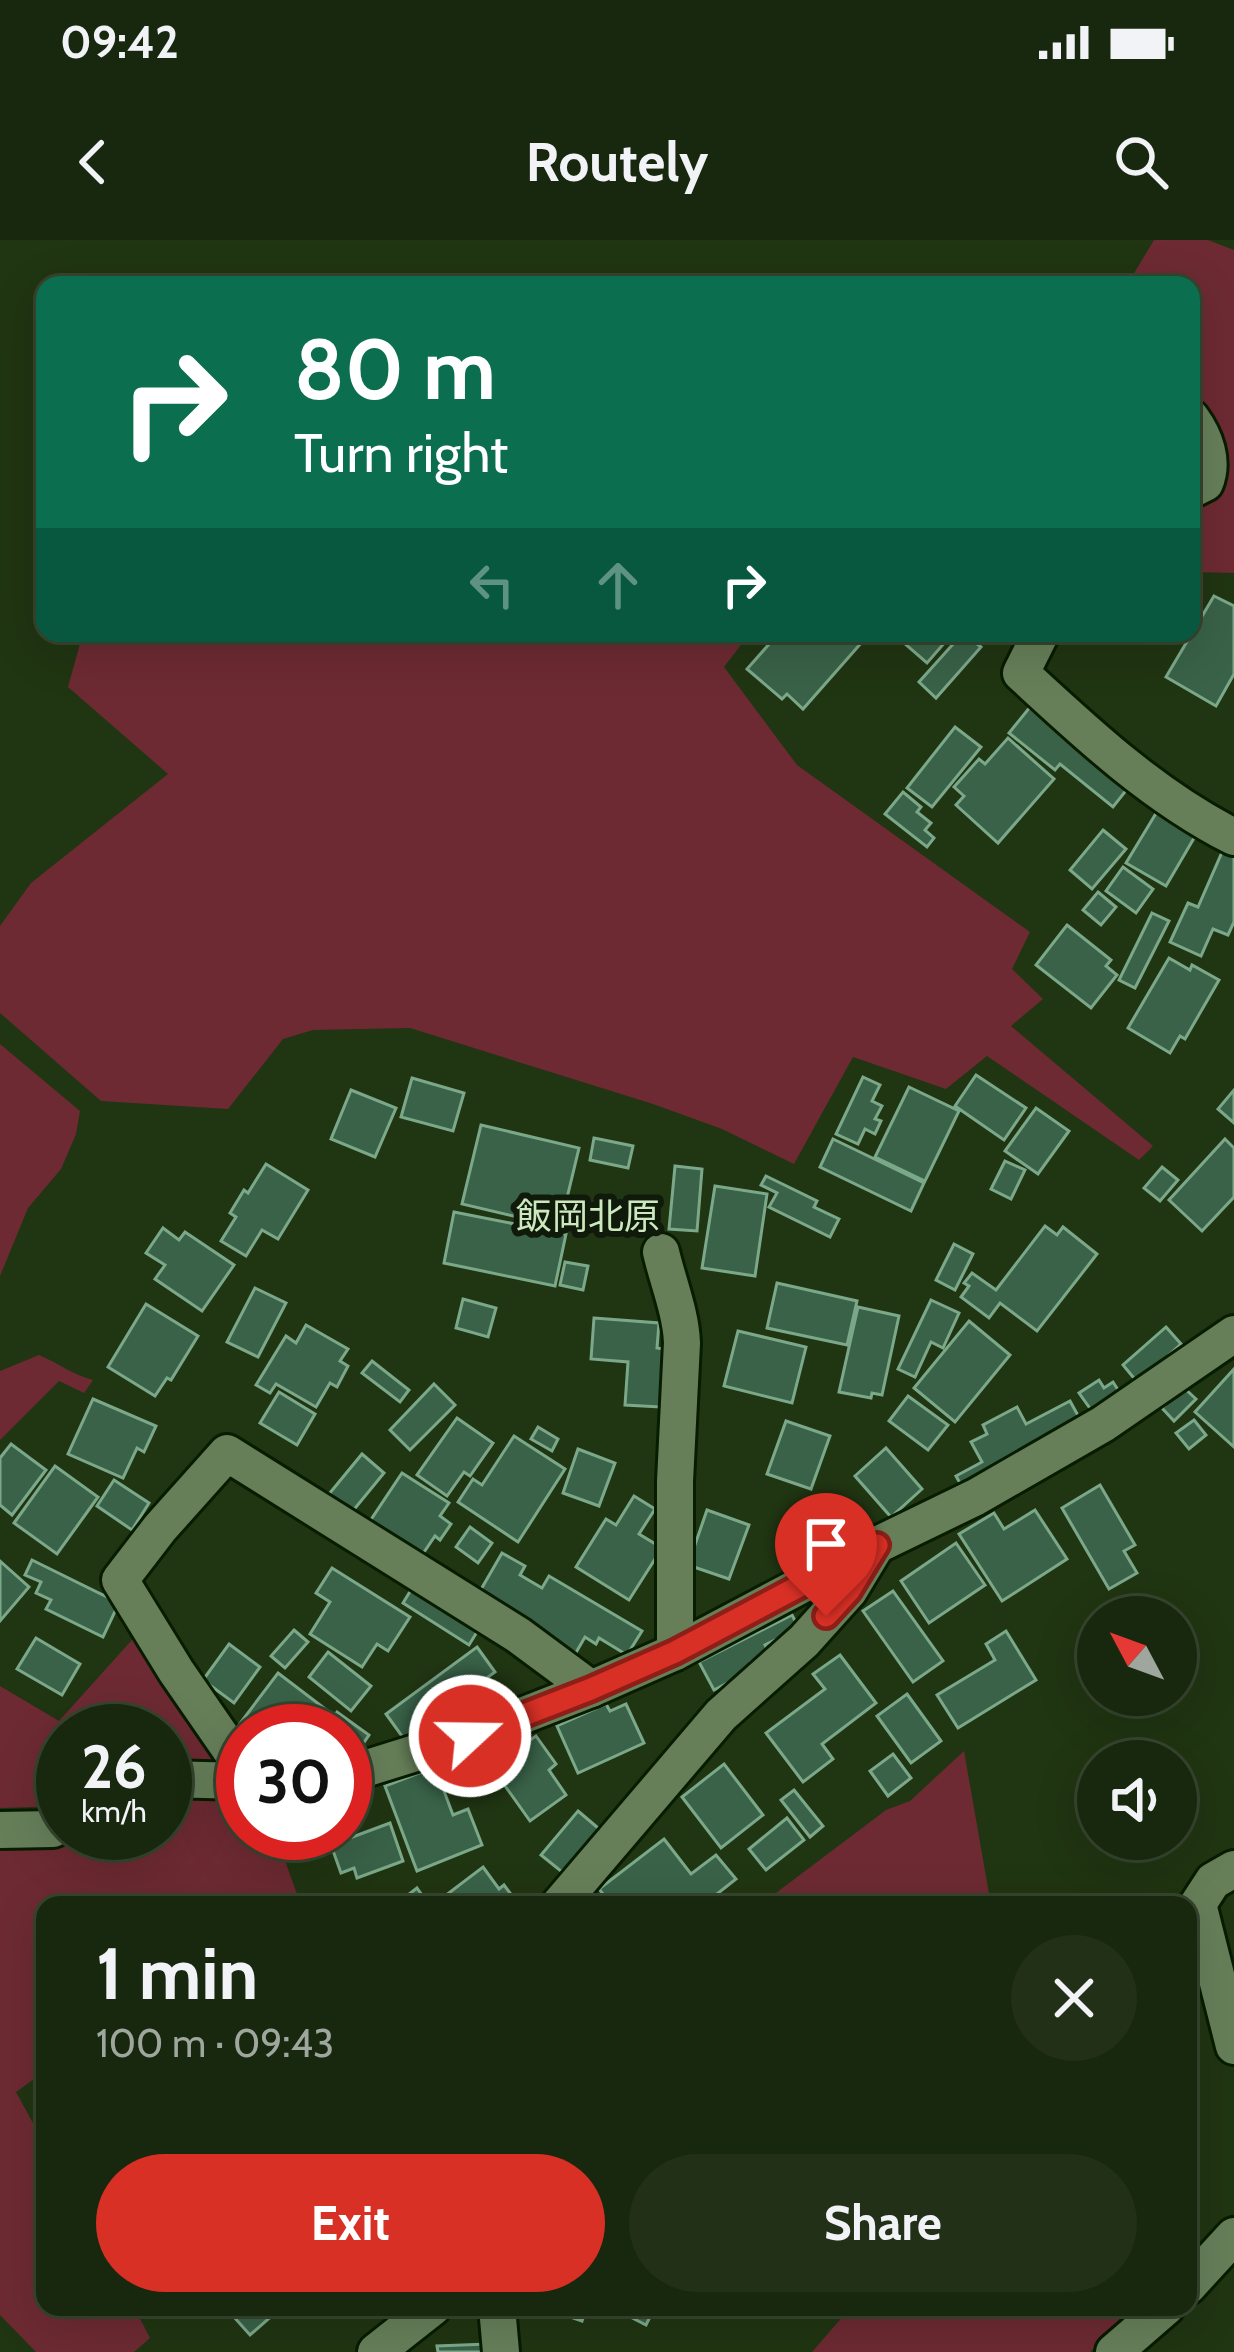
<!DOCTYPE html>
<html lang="en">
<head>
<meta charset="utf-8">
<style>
  :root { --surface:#18280e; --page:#213017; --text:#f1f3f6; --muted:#9fa69e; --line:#36442e; --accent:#d93025 }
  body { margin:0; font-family:Cabin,"Noto Sans JP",sans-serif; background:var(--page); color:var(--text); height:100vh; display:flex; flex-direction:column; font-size:45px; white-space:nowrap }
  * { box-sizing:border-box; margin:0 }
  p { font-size:39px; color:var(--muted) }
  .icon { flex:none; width:66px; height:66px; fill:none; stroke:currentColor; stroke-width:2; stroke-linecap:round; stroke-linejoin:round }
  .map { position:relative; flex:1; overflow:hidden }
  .details { position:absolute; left:36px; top:1656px; width:1161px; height:420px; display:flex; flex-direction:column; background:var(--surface); border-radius:24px; box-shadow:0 12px 48px #0002,0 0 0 3px var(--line) }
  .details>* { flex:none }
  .banner { position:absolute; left:36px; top:36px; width:1164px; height:366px; border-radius:24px; box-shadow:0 12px 48px #0002,0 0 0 3px var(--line); background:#0b6e4f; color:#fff; overflow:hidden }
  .needle { width:78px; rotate:311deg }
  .tools { position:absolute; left:1077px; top:1356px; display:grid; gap:24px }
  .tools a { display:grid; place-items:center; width:120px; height:120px; border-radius:50%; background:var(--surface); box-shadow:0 12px 48px #0002,0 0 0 3px var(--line); font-size:60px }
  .speed { position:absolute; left:36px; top:1464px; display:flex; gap:24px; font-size:60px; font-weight:700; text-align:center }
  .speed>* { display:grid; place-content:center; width:156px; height:156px; border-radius:50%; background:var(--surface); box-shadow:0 12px 48px #0002,0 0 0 3px var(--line); line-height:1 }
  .speed small { font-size:30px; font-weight:400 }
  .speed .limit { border:18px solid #d22; background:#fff; color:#111 }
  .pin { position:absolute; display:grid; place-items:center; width:102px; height:102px; color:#fff; margin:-123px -51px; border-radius:50% 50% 50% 0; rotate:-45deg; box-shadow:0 0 12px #0007 }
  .pin .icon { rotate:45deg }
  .me { position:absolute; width:132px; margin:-66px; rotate:69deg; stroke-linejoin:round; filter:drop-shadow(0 0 9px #0008) }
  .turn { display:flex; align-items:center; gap:42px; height:252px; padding:0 60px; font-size:54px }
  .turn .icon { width:156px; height:156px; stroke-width:2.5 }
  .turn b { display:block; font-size:84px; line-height:102px }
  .lanes { display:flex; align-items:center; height:114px; padding:0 60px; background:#0003; justify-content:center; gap:60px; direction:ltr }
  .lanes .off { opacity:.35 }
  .round { display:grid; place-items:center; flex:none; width:126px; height:126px; border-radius:63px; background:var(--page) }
  .summary { display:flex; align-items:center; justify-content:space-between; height:204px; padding:0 60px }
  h1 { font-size:72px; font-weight:700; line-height:90px }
  .button { display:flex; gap:24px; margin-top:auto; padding:24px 60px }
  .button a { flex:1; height:138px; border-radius:72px; background:var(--accent); color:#fff; font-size:48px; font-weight:700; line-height:138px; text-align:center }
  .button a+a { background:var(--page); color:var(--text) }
  .status { display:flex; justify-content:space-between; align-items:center; height:84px; padding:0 60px; background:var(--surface); direction:ltr }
  .status svg { height:33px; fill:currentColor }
  header { display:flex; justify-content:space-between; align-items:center; height:156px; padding:0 60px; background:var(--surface); font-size:54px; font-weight:700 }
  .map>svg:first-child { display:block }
  .green { fill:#6d2a32 }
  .building { fill:#396248; stroke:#7ca88a; stroke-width:3 }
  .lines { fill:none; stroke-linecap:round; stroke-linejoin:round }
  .minor-casing { stroke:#081c00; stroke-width:42 }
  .minor { stroke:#667f59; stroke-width:36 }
  .route-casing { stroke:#8d1f18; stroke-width:30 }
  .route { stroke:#d93025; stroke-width:21 }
  .labels { text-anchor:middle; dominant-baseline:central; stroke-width:12; stroke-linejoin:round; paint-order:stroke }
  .neighbourhood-label { font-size:36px; fill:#cce8be; stroke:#101a0b }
</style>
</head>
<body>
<div class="status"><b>09:42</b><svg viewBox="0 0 49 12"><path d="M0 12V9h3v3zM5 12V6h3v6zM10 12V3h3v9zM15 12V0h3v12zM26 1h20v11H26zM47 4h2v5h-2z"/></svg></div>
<header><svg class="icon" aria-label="back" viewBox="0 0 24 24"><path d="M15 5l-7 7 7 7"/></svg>Routely<svg class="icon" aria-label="search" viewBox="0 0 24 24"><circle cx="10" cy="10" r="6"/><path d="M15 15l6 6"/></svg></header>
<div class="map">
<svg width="1234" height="2112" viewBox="0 0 1234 2112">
  <rect width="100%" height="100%" fill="#203512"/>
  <!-- green -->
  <g class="green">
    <path d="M1154,0H1208L1234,10V333L1191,332V45H1127Z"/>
    <path d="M83,393H750L724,427L797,525L1030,692L1012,729L1043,759L1011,786L1153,906L1139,920L987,816L946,849L853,817L794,924L722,889L653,864L410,788L313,790L283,799L228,869L101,861L0,773V686L31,643L168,534L68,447Z"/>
    <path d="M0,804L80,871L76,894L61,929L28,968L0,1036Z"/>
    <path d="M39,1115C58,1123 73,1135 93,1140L84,1153L59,1141L0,1200V1131Z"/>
    <path d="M140,1391L222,1523L165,1524V1491H63V1566L0,1568V1446L59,1481Z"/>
    <path d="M964,1511L991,1665H760L886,1570L910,1561Z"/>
    <path d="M165,1556L243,1560V1593H275L297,1654L281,1665H45V1831L16,1852L45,1905V2067H134L150,2098L134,2112H36L0,2075V1605H59L83,1593H165Z"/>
    <path d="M851,2067H1139L1090,2112H812Z"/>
  </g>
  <!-- building -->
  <g class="building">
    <path d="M1214,356L1234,366V434L1216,466L1166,437Z"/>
    <path d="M779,393H870L803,469L787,454L782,459L747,429Z"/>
    <path d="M901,393H953L927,423L897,397Z"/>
    <path d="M963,393L981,407L936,458L919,442Z"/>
    <path d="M1030,467L1128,548L1113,567L1060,524L1055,530L1009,493Z"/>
    <path d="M955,487L981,507L932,567L907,548Z"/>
    <path d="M1008,498L1054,539L998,603L956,565L964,556L954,547L979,519L985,524Z"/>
    <path d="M903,552L921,567L917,572L931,583L925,590L934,598L927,607L885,574Z"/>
    <path d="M1158,570L1197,593L1166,646L1126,623Z"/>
    <path d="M1103,590L1126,609L1092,649L1070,630Z"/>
    <path d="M1223,610L1234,614V682L1228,695L1213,689L1201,716L1170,702L1188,663L1198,667Z"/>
    <path d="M1123,627L1153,649L1136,673L1106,651Z"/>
    <path d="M1098,652L1116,667L1101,685L1083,670Z"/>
    <path d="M1152,673L1169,681L1135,748L1119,740Z"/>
    <path d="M1067,685L1111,720L1106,726L1117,735L1091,768L1036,725Z"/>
    <path d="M1169,718L1190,730L1192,725L1219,740L1185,799L1180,796L1170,813L1128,788Z"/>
    <path d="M976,835L1026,868L1004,900L955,866Z"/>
    <path d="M863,837L880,845L872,861L882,866L875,879L881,881L875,894L865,889L858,904L836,894Z"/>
    <path d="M412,838L464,853L453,891L401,877Z"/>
    <path d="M909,847L959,871L925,941L875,917Z"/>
    <path d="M351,850L396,868L375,917L331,899Z"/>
    <path d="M1234,850V883L1218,869Z"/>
    <path d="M1036,868L1069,891L1038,934L1005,911Z"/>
    <path d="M481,885L579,908L560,987L462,964Z"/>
    <path d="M594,898L633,906L628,928L590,920Z"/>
    <path d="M833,899L924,943L911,971L820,927Z"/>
    <path d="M1225,899L1234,908V957L1202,991L1169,960Z"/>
    <path d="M1005,921L1025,930L1011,959L991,949Z"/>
    <path d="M266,924L308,950L278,999L262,990L246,1016L221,1001L236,977L230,973L244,950L248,953Z"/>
    <path d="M675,926L702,929L697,991L669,989Z"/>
    <path d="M1162,927L1178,940L1160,961L1144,948Z"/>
    <path d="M766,936L817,961L814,967L839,979L830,997L769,967L777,953L761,945Z"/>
    <path d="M715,946L767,954L755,1036L702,1028Z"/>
    <path d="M454,972L566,994L555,1046L444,1023Z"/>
    <path d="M1045,986L1057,995L1063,987L1097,1014L1037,1091L1000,1063L989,1078L961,1057L969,1046L964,1043L972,1033L996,1050Z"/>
    <path d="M163,988L179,1000L185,992L234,1025L202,1071L155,1039L165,1025L146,1013Z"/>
    <path d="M954,1004L973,1014L955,1050L936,1040Z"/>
    <path d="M565,1022L588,1026L583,1050L560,1045Z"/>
    <path d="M777,1043L857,1061L847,1105L767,1088Z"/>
    <path d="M255,1048L286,1063L258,1117L227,1102Z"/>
    <path d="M463,1059L496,1068L488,1097L456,1088Z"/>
    <path d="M931,1060L959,1073L943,1108L931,1102L915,1137L898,1129Z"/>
    <path d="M146,1064L198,1096L171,1140L167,1138L155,1156L108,1127Z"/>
    <path d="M858,1067L899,1076L882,1155L872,1153L871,1158L839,1152Z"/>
    <path d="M594,1078L659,1083L657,1108L664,1109L660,1167L625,1165L628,1122L591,1119Z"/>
    <path d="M969,1081L1010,1115L955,1182L914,1148Z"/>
    <path d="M306,1085L348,1109L340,1121L348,1126L337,1147L330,1143L316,1167L276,1144L270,1153L256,1145L286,1096L296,1103Z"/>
    <path d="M1166,1087L1181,1104L1138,1143L1123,1125Z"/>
    <path d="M738,1091L806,1107L792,1163L724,1146Z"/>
    <path d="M372,1121L409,1150L400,1162L362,1133Z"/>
    <path d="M1234,1129V1207L1195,1172Z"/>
    <path d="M1099,1140L1104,1148L1113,1142L1122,1156L1094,1174L1079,1153Z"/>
    <path d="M434,1144L455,1165L410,1210L390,1190Z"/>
    <path d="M1183,1147L1196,1159L1174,1181L1162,1168Z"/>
    <path d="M279,1152L315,1174L297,1205L260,1183Z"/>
    <path d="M908,1156L948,1185L928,1210L889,1181Z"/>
    <path d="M93,1159L156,1186L144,1212L137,1208L123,1238L68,1214Z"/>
    <path d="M1070,1161L1081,1181L961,1245L956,1236L982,1222L971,1202L987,1194L983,1185L1017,1167L1026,1184Z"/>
    <path d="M457,1178L493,1203L470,1236L464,1232L447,1256L417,1235Z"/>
    <path d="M1194,1180L1206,1195L1189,1209L1176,1193Z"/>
    <path d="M786,1181L830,1196L811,1249L767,1234Z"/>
    <path d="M538,1187L558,1199L552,1211L531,1199Z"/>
    <path d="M514,1196L565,1229L518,1302L458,1262L473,1239L482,1245Z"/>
    <path d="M11,1204L46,1230L12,1275L0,1265V1218Z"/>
    <path d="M886,1208L922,1249L891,1277L855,1236Z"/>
    <path d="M578,1209L615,1223L599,1266L563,1253Z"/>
    <path d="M362,1214L384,1233L352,1272L329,1254Z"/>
    <path d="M55,1226L98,1257L57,1314L14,1283Z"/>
    <path d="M402,1233L449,1263L440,1276L451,1284L440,1300L435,1296L418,1321L366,1287Z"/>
    <path d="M114,1240L149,1263L132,1290L97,1266Z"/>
    <path d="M1100,1245L1135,1305L1124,1311L1137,1333L1109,1349L1062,1268Z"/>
    <path d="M634,1256L655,1269L639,1294L662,1308L629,1360L576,1327L606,1279L616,1285Z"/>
    <path d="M707,1270L749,1285L729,1339L688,1325Z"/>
    <path d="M1035,1270L1067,1319L1002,1361L959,1294L994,1273L1004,1289Z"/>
    <path d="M470,1287L492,1303L478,1323L456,1307Z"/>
    <path d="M956,1303L985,1345L929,1383L901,1341Z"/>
    <path d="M502,1313L525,1326L520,1335L542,1348L549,1336L642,1391L627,1415L599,1398L596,1404L585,1397L574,1416L476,1358Z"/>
    <path d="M32,1320L119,1363L103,1397L46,1369L51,1360L36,1353L41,1342L25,1335Z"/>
    <path d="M0,1321L29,1347L0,1381Z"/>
    <path d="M332,1328L410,1377L388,1411L377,1404L362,1427L310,1394L330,1362L316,1353Z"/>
    <path d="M414,1345L480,1387L469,1405L403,1363Z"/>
    <path d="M893,1351L943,1421L913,1442L863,1371Z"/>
    <path d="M792,1375L799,1388L765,1405L769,1413L751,1422L754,1429L714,1450L699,1422Z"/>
    <path d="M294,1390L308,1402L285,1428L271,1416Z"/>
    <path d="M1006,1391L1036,1440L958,1488L937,1455L995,1420L986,1404Z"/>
    <path d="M36,1398L80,1424L62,1455L17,1429Z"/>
    <path d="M229,1404L260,1427L234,1463L203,1440Z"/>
    <path d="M477,1407L495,1432L404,1499L386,1474Z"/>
    <path d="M328,1412L371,1446L351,1471L309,1437Z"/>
    <path d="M840,1415L876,1463L822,1504L833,1519L803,1542L766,1493L825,1449L813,1434Z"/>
    <path d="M278,1433L328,1471L313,1491H243V1495L235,1490Z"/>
    <path d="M907,1454L941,1501L911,1523L877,1476Z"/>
    <path d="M606,1464L610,1471L626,1464L644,1503L578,1533L557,1486Z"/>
    <path d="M337,1472L369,1495L356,1514L345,1507V1491H324Z"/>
    <path d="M536,1496L556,1524L549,1530L566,1555L530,1581L486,1519L515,1499L520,1507Z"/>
    <path d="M893,1514L911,1538L888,1556L870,1531Z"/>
    <path d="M724,1524L763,1575L721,1608L682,1557Z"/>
    <path d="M435,1527L453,1575L468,1569L482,1605L417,1631L385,1546Z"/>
    <path d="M794,1550L823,1586L810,1597L781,1560Z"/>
    <path d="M578,1571L604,1593L567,1636L541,1615Z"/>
    <path d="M787,1578L804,1600L766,1630L749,1609Z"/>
    <path d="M390,1583L403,1621L357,1638L354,1628L341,1633L331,1605Z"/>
    <path d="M664,1599L691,1634L716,1615L736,1639L703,1665H612L599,1649Z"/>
    <path d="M483,1627L499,1649L504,1645L519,1665H433Z"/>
    <path d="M417,1648L429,1665H409L404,1658Z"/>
    <path d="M225,2067H282L250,2095Z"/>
    <path d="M542,2067H587L582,2081Z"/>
    <path d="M621,2067H655L646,2085L619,2071Z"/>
    <path d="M487,2104V2112H438L437,2106Z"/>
  </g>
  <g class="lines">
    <defs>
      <g id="minor">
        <path d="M1191,178C1205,197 1214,221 1205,243L1191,250"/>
        <path d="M1041,393L1021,433C1087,494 1153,556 1234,597"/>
        <path d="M661,1012C668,1042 681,1073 682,1103L675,1241V1412"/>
        <path d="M243,1528L176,1431L120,1340L160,1288L227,1213L518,1395L591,1449"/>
        <path d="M345,1535L470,1496L591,1449L675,1412L877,1305L976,1257L1103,1184L1234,1094"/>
        <path d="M165,1539L243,1541"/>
        <path d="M0,1590L53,1589L63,1584"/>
        <path d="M1234,1629L1213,1641L1198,1664L1234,1806"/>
        <path d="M559,1665L721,1475L804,1401L849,1351L875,1308"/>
        <path d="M1188,2046L1234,1996"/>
        <path d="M497,2067L501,2112"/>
        <path d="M376,2112L433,2067"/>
        <path d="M1114,2112L1166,2067"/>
      </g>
    </defs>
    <!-- minor casing -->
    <use href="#minor" class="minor-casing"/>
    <!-- minor -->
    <use href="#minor" class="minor"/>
  </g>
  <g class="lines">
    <defs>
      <path id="route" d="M470,1496L591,1449L675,1412L877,1305L849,1351L826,1376"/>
    </defs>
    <!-- route casing -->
    <use href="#route" class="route-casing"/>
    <!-- route -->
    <use href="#route" class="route"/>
  </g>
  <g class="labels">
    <!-- neighbourhood labels -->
    <g class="neighbourhood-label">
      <text x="588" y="976">飯岡北原</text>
    </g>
  </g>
</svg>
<div class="tools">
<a><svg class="needle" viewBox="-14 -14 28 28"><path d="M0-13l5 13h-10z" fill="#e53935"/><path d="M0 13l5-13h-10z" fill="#9fa69e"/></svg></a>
<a><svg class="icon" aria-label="sound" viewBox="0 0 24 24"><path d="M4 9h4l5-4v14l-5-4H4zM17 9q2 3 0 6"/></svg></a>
</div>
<div class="speed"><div>26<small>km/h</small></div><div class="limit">30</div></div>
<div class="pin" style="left:826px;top:1376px;background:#d93025"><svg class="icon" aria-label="arrive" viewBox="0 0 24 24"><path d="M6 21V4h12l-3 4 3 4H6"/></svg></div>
<svg class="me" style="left:470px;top:1496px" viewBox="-20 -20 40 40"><circle r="17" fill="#d93025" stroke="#fff" stroke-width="3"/><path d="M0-11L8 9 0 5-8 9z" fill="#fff"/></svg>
<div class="banner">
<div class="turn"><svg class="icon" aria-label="right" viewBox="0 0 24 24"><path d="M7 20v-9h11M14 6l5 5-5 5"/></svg><div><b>80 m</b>Turn right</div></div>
<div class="lanes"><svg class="icon off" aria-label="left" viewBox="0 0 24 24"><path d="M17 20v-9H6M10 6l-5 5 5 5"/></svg><svg class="icon off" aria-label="ahead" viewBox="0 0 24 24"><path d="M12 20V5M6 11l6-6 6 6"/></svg><svg class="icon" aria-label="right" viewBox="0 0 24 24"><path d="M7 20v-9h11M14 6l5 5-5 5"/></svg></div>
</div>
<section class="details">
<div class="summary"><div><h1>1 min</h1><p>100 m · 09:43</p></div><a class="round"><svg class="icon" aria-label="close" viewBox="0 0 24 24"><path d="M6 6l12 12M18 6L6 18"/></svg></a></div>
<div class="button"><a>Exit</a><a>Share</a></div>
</section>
</div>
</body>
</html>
